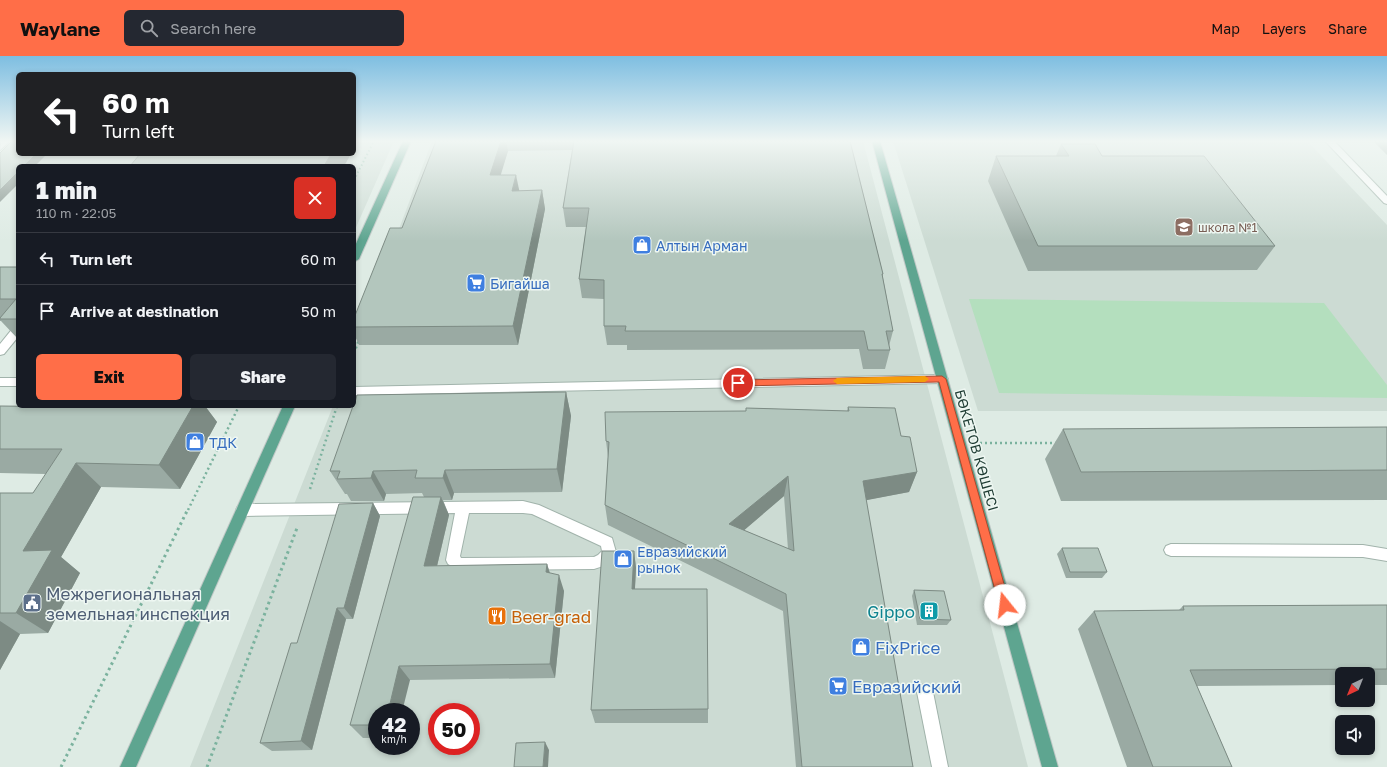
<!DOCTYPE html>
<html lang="en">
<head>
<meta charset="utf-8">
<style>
  :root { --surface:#171b24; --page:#242831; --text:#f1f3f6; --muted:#9ea1a6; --line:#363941; --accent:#ff6e48 }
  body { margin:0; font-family:"Golos Text",sans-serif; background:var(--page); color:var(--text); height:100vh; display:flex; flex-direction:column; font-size:15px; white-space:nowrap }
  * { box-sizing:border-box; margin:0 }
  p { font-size:13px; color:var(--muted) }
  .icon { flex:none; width:22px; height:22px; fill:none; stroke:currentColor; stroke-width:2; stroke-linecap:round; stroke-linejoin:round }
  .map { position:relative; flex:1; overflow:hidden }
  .side { position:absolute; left:16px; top:108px; width:340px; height:244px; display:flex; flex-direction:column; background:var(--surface); border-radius:6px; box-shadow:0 2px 6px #0003 }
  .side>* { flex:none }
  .guide { position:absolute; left:16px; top:16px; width:340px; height:84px; border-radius:6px; box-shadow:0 2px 6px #0003; background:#202124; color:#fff; overflow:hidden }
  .needle { width:26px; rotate:223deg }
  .tools { position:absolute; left:1335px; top:611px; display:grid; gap:8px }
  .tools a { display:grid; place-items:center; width:40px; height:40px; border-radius:6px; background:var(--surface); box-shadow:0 2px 6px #0003; font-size:20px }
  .speed { position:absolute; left:368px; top:647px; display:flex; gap:8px; font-size:20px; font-weight:700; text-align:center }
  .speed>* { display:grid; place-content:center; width:52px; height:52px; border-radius:50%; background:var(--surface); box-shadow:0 2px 6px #0003; line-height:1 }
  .speed small { font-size:10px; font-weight:400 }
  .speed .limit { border:6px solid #d22; background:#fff; color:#111 }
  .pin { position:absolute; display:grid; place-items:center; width:34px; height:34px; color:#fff; margin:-17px; border:2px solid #fff; border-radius:50%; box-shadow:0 1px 4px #0007 }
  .me { position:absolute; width:44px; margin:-22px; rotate:344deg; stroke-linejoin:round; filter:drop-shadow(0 0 3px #0008) }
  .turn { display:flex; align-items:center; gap:14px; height:84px; padding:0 20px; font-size:18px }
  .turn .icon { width:52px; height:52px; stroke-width:2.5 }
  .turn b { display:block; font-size:28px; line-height:34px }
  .round { display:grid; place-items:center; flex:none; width:42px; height:42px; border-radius:6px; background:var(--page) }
  .head { display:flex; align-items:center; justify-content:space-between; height:68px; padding:0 20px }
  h1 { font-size:24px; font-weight:800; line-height:30px }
  .button { display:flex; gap:8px; margin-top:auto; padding:8px 20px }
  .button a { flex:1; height:46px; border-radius:6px; background:var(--accent); color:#111; font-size:16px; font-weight:800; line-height:46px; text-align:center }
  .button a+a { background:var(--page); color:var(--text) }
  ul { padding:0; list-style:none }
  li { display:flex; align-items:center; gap:12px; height:52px; padding:0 20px; border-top:1px solid var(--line) }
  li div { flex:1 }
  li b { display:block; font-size:15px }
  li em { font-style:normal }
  header { display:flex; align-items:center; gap:24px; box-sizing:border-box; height:56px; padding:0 20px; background:var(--accent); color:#111 }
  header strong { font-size:19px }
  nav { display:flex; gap:22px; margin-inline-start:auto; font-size:14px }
  .search { width:280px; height:36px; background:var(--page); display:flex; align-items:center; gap:10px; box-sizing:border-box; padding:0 14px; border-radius:6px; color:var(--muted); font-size:15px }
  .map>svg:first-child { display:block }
  .built { fill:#ccdbd3; fill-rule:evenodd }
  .green { fill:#b4dfbe }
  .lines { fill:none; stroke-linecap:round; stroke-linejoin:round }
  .minor-casing { stroke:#a1b3ab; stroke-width:2 }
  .major-casing { stroke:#c0c8c6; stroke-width:2 }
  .path-far2 { stroke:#7bb29e; stroke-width:2; stroke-dasharray:1.5 2.5; stroke-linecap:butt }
  .path-far1 { stroke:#7bb29e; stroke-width:2.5; stroke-dasharray:2 3; stroke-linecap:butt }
  .path { stroke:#7bb29e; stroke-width:3; stroke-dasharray:2.5 3.5; stroke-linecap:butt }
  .minor { fill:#fff; fill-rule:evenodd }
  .major { fill:#5ea590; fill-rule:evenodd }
  .wall { fill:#9aaaa3; fill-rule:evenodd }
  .shaded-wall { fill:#7d8b84 }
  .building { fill:#b3c6bd; stroke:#7d8b84; fill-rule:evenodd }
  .route { fill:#ff6e48; stroke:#a6482f }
  .slow { fill:#f59e0b }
  .labels { text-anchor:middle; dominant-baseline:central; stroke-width:3; stroke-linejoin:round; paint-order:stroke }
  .far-education-label { font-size:12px; fill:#785e54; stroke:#eef7f2; text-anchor:start }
  .shop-label { font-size:14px; fill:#366cbe; stroke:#eef7f2; text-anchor:start }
  .street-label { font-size:14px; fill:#1e3c33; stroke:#eef7f2 }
  .near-service-label { font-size:17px; fill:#4e5e75; stroke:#eef7f2; text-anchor:start }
  .near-culture-label { font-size:17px; fill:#0d838f; stroke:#eef7f2; text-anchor:end }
  .near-food-label { font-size:17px; fill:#c56008; stroke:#eef7f2; text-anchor:start }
  .near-shop-label { font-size:17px; fill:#366cbe; stroke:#eef7f2; text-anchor:start }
</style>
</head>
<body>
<header>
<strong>Waylane</strong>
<div class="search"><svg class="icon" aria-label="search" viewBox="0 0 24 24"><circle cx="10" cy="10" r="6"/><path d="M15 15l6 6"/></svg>Search here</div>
<nav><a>Map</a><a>Layers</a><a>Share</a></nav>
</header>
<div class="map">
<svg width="1387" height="711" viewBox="0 0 1387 711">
  <rect width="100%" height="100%" fill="#deebe4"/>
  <!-- built -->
  <g class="built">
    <path d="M354,85H394L354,176V110H238L246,98H354Z"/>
    <path d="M432,85H863L1028,711H190L333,350H354V293ZM377,656H411V690H377ZM437,656H471V690H437Z"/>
    <path d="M893,85H1307L1387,169V355H978Z"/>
  </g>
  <!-- green -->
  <path class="green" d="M969,243L1324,247L1387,329V342L999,337Z"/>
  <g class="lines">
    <defs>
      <g id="minor">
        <path d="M1,85H10L0,94Z"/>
        <path d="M1325,85H1334L1387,140V148L1384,147Z"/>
        <path d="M18,271V281L4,298L0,299V288L13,272Z"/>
        <path d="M942,319L946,320L948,323L946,326L942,327L354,339V331Z"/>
        <rect x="0" y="322" width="18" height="8"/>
        <path d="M523,445L539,449L612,482L616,496C611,507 605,510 594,513L459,514L448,508L446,504L455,457L243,460L238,458L236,454L238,450L243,448ZM469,457H523L532,458L601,490L602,495L598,499L594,501L461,502L460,500Z"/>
        <path d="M1171,488L1363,489L1387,493V505L1363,501L1171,500L1166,498L1164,494L1166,490Z"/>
        <path d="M925,628L931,630L933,636L948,711H932L917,636L919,630Z"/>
      </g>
      <g id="major">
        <path d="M403,85H411L359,203L354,206V192Z"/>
        <path d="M872,85H880L1058,711H1042Z"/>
        <path d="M283,350H295L136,711H120Z"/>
      </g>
    </defs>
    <!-- minor casing -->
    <use href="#minor" class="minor-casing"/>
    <!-- major casing -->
    <use href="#major" class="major-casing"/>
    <!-- path-far2 -->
    <path class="path-far2" d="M354,124L374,85"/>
    <!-- path-far1 -->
    <g class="path-far1">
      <path d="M354,297L359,284"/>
      <path d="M980,387H1057"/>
      <path d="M310,433L337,350"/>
      <path d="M188,454L239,350"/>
    </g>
    <!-- path -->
    <g class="path">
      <path d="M61,711L188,453"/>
      <path d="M207,711L297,472"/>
    </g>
    <!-- minor -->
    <use href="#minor" class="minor"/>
    <!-- major -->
    <use href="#major" class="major"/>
  </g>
  <!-- wall -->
  <g class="wall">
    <path d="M436,85H850L883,218V222L893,275L889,290L890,294L885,313H863L859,293L627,294V289H607L604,270V243L582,242L579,223L586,171H566L563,152L572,94L508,95L500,119L519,135L542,134L545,153L518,289H359L354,278V262L402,172Z"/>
    <path d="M1373,85H1387V99Z"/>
    <path d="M1061,88L1102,100L1275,190L1257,214L1028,215L988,125L996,100H1056Z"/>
    <path d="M0,211H18V283L1,265H0Z"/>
    <path d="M566,336L571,360L562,436L454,437L452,444H443L449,459L437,510L547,508L550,517L564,535L555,622L410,624L377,656V682H363L350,669L424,441L422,437L386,438L384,445H351L347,438H345L330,415Z"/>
    <path d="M0,350L92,351L93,350H205L217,366L180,433L101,431L61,501L80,517L48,577L20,578L0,614V437H33L46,418L0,417Z"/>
    <path d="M848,351L901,380L917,416L909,436L866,444L913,711H796L783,555L608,469L605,449L608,401L606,385L746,355V352L847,355ZM784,440L788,493L744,474Z"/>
    <path d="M1387,371V444L1061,445L1045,403L1063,373Z"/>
    <path d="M373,447L380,460L353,563H346L312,694L272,695L260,687Z"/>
    <path d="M1062,492L1107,516L1102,522H1066L1057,498Z"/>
    <path d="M634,495L636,512L635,533L708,653V667H595L591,654Z"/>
    <path d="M914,534L951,564L947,569H917L912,540Z"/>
    <path d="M1387,549V629H1368V618H1342V629L1197,630L1232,711H1127L1078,573L1094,555L1179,554L1183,550Z"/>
  </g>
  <!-- shaded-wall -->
  <g class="shaded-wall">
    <path d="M354,85H357L354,92Z"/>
    <path d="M501,85H506L508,95L495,138L490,119Z"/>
    <path d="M36,98H47L35,110H24Z"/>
    <path d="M331,98H351L344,110H324Z"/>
    <path d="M18,116V128L0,146V134Z"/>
    <path d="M516,119L520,138L512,135Z"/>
    <path d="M542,134L545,153L518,289L513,270Z"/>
    <path d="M566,336L571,360L562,436L557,413Z"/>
    <path d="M193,350H205L217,366L180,433L159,409Z"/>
    <path d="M76,407L101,431L61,501L80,517L48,577L16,557L23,495Z"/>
    <path d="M445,414L454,437L452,444L443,422Z"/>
    <path d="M373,415L386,438L384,445L371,422Z"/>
    <path d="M917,416L909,436L857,446L863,425Z"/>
    <path d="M788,420L784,440L728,488L729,468Z"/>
    <path d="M441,441L449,459L433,527L424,510Z"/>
    <path d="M373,447L380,460L353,563L344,552Z"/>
    <path d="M634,495L636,512L634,549L632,533Z"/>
    <path d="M547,508L552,525L546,516Z"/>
    <path d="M559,519L564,535L555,622L550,608Z"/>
    <path d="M337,552L346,563L312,694L301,685Z"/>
    <path d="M0,565L20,578L0,614Z"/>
    <path d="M399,610L410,624L402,656H388Z"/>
    <path d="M545,686L549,694L548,711H543Z"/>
  </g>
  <!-- building -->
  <g class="building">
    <path d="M12,85H18V98H36L24,110H18V116L0,134V97Z"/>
    <path d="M436,85H501L490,119H516L512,135L542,134L513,270L354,271V262L390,172H402Z"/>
    <path d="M574,85H850L883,218H882L893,275H886L890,294H868L864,275H625L626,270H604V224L579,223L589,152H563Z"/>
    <path d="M1061,88H1095L1102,100H1204L1275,190H1038L996,100H1069Z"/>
    <path d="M140,98H331L324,110H130Z"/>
    <path d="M0,211H18V263H0V262L16,243H0Z"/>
    <path d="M566,336L557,413L445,414L443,422H415L417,414L373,415L371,422L337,423L340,415H330L353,350H354L357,339Z"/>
    <path d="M0,350L92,351L93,350H193L159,409L76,407L23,495L52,494L16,557H0V437H33L62,393H0Z"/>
    <path d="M848,351L895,352L901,380L910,381L917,416L863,425L913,711H802L786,538L605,449L609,386L606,385L605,356L746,355V352L849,355ZM788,420L794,495L729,468Z"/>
    <path d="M1387,371V414L1081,416L1063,373Z"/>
    <path d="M413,441H441L424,510L547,508L546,516L559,519L550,608L399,610L388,656H377V669H350Z"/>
    <path d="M373,447L344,552H337L301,685L260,687L291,587H297L339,448Z"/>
    <path d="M1062,492H1098L1107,516H1070Z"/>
    <path d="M602,495H634L632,533H707L708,653L591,654Z"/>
    <path d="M914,534L944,535L951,564L920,563Z"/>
    <path d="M1387,549V613L1190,614L1232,711H1153L1094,555L1184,554L1183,550Z"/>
    <path d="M545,686L543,711H514L516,687Z"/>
  </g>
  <!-- sky -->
  <linearGradient id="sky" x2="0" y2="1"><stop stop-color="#7ebee1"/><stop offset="0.46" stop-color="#f0f6f3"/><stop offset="1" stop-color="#f0f6f3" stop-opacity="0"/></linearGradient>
  <rect width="1387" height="185" fill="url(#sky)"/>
  <!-- route -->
  <path class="route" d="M942,320L946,323L1010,549L1009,553L1005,554L1001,553L999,549L939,326L738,330L733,327L738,324Z"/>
  <!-- slow -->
  <path class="slow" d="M925,320L929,323L925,326L837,328L833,325L837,322Z"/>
  <!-- icons -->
  <defs>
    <symbol id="school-square" viewBox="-11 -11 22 22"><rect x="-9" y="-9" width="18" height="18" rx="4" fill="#8d6e63" stroke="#eef7f2"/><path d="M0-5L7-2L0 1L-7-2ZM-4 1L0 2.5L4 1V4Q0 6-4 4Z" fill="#fff"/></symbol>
    <symbol id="shop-square" viewBox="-11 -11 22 22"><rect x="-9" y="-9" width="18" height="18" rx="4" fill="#3f7fe0" stroke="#eef7f2"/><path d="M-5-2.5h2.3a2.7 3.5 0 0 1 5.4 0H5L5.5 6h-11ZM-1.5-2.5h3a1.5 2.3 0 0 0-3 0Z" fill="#fff"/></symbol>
    <symbol id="supermarket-square" viewBox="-11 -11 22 22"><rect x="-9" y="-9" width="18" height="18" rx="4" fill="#3f7fe0" stroke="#eef7f2"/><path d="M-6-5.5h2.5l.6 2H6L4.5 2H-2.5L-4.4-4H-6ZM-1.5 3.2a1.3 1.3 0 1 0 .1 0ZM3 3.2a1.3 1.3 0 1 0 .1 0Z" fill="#fff"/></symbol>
    <symbol id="civic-square" viewBox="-11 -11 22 22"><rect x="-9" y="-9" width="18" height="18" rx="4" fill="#5c6f8a" stroke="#eef7f2"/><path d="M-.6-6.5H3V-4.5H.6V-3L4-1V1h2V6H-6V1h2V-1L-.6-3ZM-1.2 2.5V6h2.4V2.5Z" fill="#fff"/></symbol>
    <symbol id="building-square" viewBox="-11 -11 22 22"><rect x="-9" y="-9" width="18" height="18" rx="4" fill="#0f9aa8" stroke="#eef7f2"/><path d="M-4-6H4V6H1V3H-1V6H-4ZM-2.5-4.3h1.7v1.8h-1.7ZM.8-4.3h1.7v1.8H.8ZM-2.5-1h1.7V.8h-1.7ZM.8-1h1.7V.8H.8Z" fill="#fff"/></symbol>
    <symbol id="restaurant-square" viewBox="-11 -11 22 22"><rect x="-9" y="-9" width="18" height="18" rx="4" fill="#e8710a" stroke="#eef7f2"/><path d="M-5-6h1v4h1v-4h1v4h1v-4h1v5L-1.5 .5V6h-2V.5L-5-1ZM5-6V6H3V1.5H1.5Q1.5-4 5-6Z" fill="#fff"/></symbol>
  </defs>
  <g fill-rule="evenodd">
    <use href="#school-square" x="1173" y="160" width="22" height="22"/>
    <use href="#shop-square" x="631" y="178" width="22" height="22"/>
    <use href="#supermarket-square" x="465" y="216" width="22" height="22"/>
    <use href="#shop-square" x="184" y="375" width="22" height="22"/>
    <use href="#shop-square" x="612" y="492" width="22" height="22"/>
    <use href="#civic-square" x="21" y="536" width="22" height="22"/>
    <use href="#building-square" x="918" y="544" width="22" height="22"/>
    <use href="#restaurant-square" x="486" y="549" width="22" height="22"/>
    <use href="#shop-square" x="850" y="580" width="22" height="22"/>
    <use href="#supermarket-square" x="827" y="619" width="22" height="22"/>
  </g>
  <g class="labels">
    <!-- far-education labels -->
    <g class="far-education-label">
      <text x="1198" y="171">школа №1</text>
    </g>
    <!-- shop labels -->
    <g class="shop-label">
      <text x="656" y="189">Алтын Арман</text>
      <text x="490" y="227">Бигайша</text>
      <text x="209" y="386">ТДК</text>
      <text x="637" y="495">Евразийский<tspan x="637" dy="16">рынок</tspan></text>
    </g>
    <!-- street labels -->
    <g class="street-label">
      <text transform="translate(977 394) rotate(74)">БӨКЕТОВ КӨШЕСІ</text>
    </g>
    <!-- near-service labels -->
    <g class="near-service-label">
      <text x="46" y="537">Межрегиональная<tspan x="46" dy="20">земельная инспекция</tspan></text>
    </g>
    <!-- near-culture labels -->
    <g class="near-culture-label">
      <text x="915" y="555">Gippo</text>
    </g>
    <!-- near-food labels -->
    <g class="near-food-label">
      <text x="511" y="560">Beer-grad</text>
    </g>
    <!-- near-shop labels -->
    <g class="near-shop-label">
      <text x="875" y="591">FixPrice</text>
      <text x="852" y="630">Евразийский</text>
    </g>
  </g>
</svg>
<div class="tools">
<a><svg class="needle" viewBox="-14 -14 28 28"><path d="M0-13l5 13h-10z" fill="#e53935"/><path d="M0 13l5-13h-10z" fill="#9ea1a6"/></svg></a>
<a><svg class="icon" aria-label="sound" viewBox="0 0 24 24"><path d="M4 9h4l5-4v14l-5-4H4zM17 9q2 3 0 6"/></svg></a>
</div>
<div class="speed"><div>42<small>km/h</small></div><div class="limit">50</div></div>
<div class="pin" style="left:738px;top:327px;background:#d93025"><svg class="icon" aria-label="arrive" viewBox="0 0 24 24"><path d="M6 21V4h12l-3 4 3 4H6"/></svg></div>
<svg class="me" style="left:1005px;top:549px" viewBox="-20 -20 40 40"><circle r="19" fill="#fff"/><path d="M0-13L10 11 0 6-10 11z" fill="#ff6e48"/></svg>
<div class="guide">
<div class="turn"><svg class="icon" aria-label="left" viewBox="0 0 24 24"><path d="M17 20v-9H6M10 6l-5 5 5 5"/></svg><div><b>60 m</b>Turn left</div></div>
</div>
<section class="side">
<div class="head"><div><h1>1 min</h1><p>110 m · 22:05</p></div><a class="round" style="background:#d93025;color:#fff"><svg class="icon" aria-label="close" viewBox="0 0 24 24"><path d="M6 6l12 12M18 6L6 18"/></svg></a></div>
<ul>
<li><svg class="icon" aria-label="left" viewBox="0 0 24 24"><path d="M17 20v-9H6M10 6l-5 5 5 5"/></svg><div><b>Turn left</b></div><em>60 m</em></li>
<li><svg class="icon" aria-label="arrive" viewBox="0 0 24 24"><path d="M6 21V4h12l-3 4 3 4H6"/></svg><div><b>Arrive at destination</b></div><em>50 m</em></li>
</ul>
<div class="button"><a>Exit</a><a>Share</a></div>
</section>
</div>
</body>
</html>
